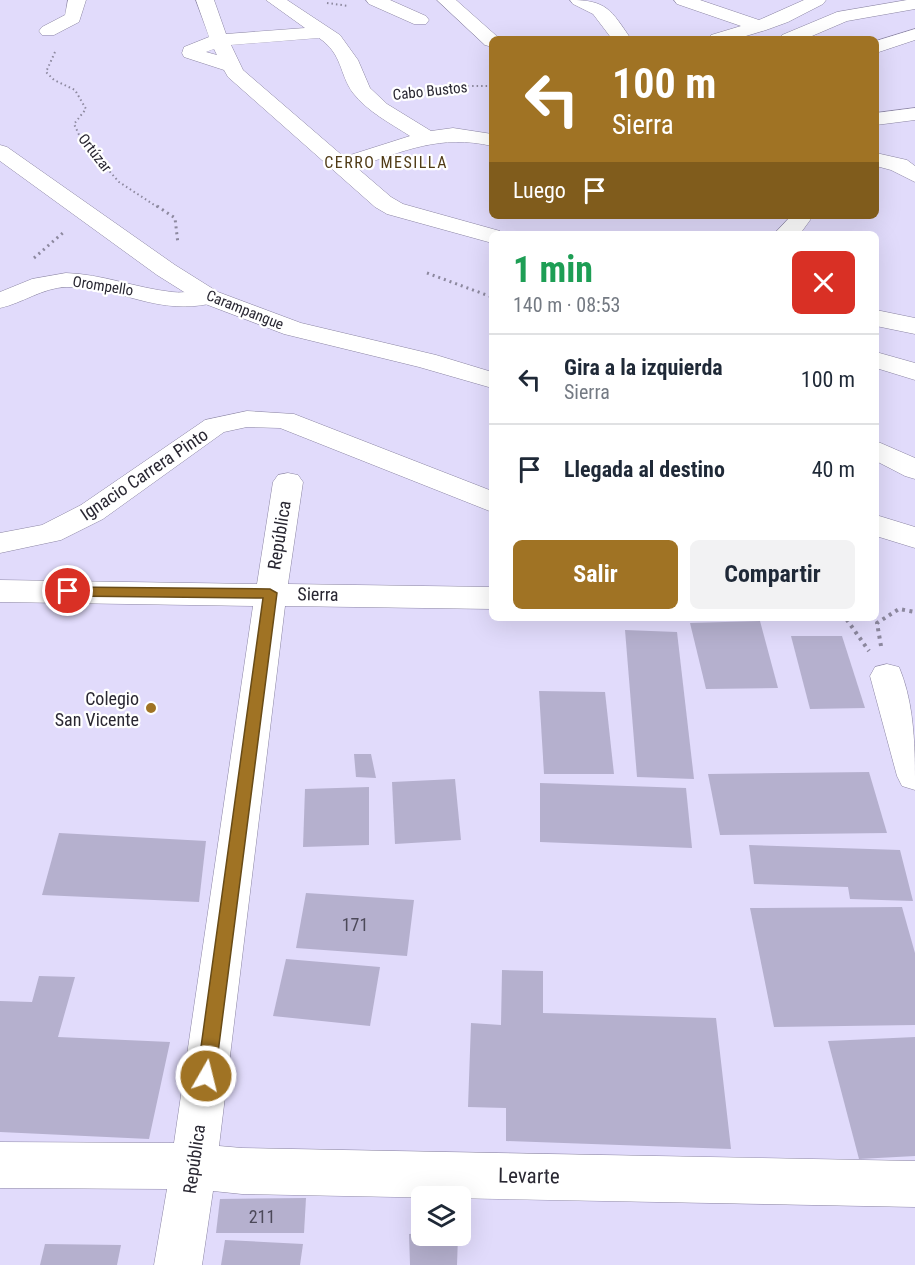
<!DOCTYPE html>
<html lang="es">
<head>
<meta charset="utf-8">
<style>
  :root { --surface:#fff; --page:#f2f2f3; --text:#1f2937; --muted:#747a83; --line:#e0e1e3; --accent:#a07324 }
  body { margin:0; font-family:"Roboto Condensed",sans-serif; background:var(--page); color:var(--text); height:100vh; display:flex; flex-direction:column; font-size:22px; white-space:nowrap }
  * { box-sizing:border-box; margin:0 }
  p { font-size:20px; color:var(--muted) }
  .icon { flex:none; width:33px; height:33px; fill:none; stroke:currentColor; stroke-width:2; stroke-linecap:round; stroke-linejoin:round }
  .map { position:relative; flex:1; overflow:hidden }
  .side { position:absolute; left:489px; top:231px; width:390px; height:390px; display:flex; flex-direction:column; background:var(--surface); border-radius:9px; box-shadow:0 6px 24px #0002 }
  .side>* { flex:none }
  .hud { position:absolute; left:489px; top:36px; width:390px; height:183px; border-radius:9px; box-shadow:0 6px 24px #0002; background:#a07324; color:#fff; overflow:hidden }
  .buttons { position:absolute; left:411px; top:1186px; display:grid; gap:12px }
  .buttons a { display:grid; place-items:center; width:60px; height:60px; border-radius:9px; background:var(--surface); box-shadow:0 6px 24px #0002; font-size:30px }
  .pin { position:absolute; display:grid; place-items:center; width:51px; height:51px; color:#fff; margin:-26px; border:3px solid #fff; border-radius:50%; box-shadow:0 2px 6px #0007 }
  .me { position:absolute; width:66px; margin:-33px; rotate:8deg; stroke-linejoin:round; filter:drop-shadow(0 0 4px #0008) }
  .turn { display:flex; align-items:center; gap:21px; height:126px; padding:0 24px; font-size:27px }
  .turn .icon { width:78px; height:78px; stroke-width:2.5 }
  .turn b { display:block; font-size:42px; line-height:51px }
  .then { display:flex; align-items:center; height:57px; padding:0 24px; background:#0003; gap:12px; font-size:22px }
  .round { display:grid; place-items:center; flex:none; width:63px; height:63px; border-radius:9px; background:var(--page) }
  .headline { display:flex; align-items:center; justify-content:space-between; height:102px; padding:0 24px }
  h1 { font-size:36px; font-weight:700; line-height:45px; color:#1e9e55 }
  .button { display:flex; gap:12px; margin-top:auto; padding:12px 24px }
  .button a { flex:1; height:69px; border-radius:9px; background:var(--accent); color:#fff; font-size:24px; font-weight:700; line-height:69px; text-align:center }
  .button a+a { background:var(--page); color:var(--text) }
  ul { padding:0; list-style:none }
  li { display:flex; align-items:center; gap:18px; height:90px; padding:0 24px; border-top:2px solid var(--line) }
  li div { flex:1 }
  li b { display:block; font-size:22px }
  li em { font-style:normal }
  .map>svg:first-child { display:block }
  .building { fill:#b5b0ce }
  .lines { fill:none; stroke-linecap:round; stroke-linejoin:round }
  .minor-casing { stroke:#8b85a3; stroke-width:1 }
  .major-casing { stroke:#8b85a3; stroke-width:1 }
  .path-far2 { stroke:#8c889e; stroke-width:2; stroke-dasharray:1.5 3; stroke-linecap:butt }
  .path-far1 { stroke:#8c889e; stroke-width:3; stroke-dasharray:2 4; stroke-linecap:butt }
  .path { stroke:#8c889e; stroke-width:4; stroke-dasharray:3 4.5; stroke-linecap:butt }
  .minor { fill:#fff; fill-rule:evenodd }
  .major { fill:#fff; fill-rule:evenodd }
  .route { fill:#a07324; stroke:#684b17; stroke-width:1.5 }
  .poi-dot { fill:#a07324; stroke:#fff; stroke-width:2 }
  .labels { text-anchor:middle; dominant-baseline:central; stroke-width:4.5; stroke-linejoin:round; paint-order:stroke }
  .far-street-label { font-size:15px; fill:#292732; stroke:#fff }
  .far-neighbourhood-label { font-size:16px; letter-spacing:1.5px; fill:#503b16; stroke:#fff }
  .street-label { font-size:18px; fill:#292732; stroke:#fff }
  .poi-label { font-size:18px; fill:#292732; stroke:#fff; text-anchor:end }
  .near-number-label { font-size:18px; fill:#4c4959 }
  .near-street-label { font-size:21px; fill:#292732; stroke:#fff }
</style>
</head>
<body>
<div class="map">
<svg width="915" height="1265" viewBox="0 0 915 1265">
  <rect width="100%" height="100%" fill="#e1dbfb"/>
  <!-- building -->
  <g class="building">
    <path d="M760,621L778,688L706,689L690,623Z"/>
    <path d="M625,630L677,632L694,779L637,777Z"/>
    <path d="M791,636H842L865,708L810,709Z"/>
    <path d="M539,691L605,692L614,774H544Z"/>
    <path d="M354,754H371L376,778L356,777Z"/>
    <path d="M869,772L887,833L720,835L708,774Z"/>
    <path d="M455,779L461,840L395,844L392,782Z"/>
    <path d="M540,783L686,788L692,848L540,842Z"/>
    <path d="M369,787V845L303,847L305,789Z"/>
    <path d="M59,833L206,841L199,902L42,895Z"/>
    <path d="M749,845L900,850L913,901L850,899L848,887L754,884Z"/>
    <path d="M306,893L414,900L407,956L296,948Z"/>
    <path d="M902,907L915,953V1025L774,1027L750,908Z"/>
    <path d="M286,959L380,967L370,1026L273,1016Z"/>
    <path d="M502,970L543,971V1013L716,1018L731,1149L506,1141V1108L468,1107L471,1023L501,1025Z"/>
    <path d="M39,976L75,977L58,1037L170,1042L149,1139L0,1132V1001L32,1002Z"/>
    <path d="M915,1037V1156L859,1159L828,1041Z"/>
    <path d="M306,1198L304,1233H216L220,1199Z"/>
    <path d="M422,1233V1236H458L457,1265H410L409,1234Z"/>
    <path d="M225,1240L303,1244L300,1265H221Z"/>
    <path d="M45,1244L121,1245L117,1265H40Z"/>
  </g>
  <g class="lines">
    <defs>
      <g id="minor">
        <path d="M68,0H86L79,22L54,35H42L39,31L42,27L65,15Z"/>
        <path d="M196,0H214L226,34L305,28L266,0H287L340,35L358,60L370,88L387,104L431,131L453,128L492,134V146C441,134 404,151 356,167L391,197L403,204L500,231L502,234H492V243L387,214L375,207L228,77L224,70L184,57L182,53L184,47L209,37ZM319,38C343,54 339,74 353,93C368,112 390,123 410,136L344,157L243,70L231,45ZM214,49L217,55L206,52Z"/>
        <path d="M366,0H390L426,16L429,20L426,24H414L369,4Z"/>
        <path d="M437,0H456L500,39H492V47L485,45Z"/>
        <path d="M570,0C607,0 611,10 631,39H612L593,14L573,4Z"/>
        <path d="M674,0H700L759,20L804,0H826L823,4L788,22L766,30L736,39H709L711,35L741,26L677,4Z"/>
        <path d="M907,0H915V9L847,21L805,39H780L782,35L837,12Z"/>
        <path d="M915,108V120L876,125V113Z"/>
        <path d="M876,153L907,160L915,166V182L891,170L876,166Z"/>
        <path d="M66,273C102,274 136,288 172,292C187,294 203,288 218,292L221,297L218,302C156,318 123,286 66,287C42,288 23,303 0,308V292L32,279Z"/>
        <path d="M876,310L915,318V334L876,326Z"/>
        <path d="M288,473L298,475L303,482L288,584L492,587V609L285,606L219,1146L242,1148L915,1161V1207L242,1194L213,1191L202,1265H154L167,1189L0,1188V1142L174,1143L253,606L0,602V580L257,584L273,482L278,475Z"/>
        <path d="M887,664L899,667C915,705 915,749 915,790L902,786L897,776L870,676L875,667Z"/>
      </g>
      <g id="major">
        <path d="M915,29V40L876,53V41Z"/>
        <path d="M0,145L7,147L175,265L218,292L301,323L436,355L492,372V388L419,367L284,334L200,302L157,275L0,161Z"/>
        <path d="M791,216H813L800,234H774Z"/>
        <path d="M876,352L915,363V380L876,368Z"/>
        <path d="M247,411L294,414L492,491V512L280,428L247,427L224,432L103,519L61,540L0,553V533L42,525L81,505L205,420Z"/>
        <path d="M876,441L915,458V479L905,476L876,461Z"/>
        <path d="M876,515L915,527V548L876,536Z"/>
      </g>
    </defs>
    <!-- minor casing -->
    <use href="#minor" class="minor-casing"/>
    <!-- major casing -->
    <use href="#major" class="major-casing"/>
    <!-- path-far2 -->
    <g class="path-far2">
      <path d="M327,3L349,6"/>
      <path d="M55,52L46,72L54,80L75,90L86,109L74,124L81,139L119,182L159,208"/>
      <path d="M405,93L466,86H492"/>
    </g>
    <!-- path-far1 -->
    <g class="path-far1">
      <path d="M157,206L175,218L178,244"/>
      <path d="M34,258L65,231"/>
      <path d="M427,273L492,297"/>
    </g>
    <!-- path -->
    <g class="path">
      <path d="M839,618L847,620L869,651"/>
      <path d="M881,646L877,623L899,609L915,612"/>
    </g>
    <!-- minor -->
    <use href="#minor" class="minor"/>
    <!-- major -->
    <use href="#major" class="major"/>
  </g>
  <!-- route -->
  <path class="route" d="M68,587L270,589L277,593L215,1076L212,1082L206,1084L199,1082L197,1076L263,598L68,596L61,591Z"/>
  <!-- markers -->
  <circle class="poi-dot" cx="151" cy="708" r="6"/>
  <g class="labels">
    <!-- far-street labels -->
    <g class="far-street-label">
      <text transform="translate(430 91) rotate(-6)">Cabo Bustos</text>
      <text transform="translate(95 153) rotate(52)">Ortúzar</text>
      <text transform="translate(103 286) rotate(9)">Orompello</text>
      <text transform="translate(245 310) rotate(22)">Carampangue</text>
    </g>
    <!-- far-neighbourhood labels -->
    <g class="far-neighbourhood-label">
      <text x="386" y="162">CERRO MESILLA</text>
    </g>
    <!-- street labels -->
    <g class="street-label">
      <text transform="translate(144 474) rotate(-34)">Ignacio Carrera Pinto</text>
      <text transform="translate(279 535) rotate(-81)">República</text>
      <text transform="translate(318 594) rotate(1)">Sierra</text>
      <text transform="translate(194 1159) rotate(-82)">República</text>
    </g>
    <!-- poi labels -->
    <g class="poi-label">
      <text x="139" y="698">Colegio<tspan x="139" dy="21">San Vicente</tspan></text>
    </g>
    <!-- near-number labels -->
    <g class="near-number-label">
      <text x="355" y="924">171</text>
      <text x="262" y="1216">211</text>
    </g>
    <!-- near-street labels -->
    <g class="near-street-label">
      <text transform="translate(529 1176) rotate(1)">Levarte</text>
    </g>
  </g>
</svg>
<div class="buttons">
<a><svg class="icon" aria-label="layers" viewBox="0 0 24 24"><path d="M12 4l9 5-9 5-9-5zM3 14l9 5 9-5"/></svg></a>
</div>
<div class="pin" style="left:68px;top:591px;background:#d93025"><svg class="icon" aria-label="arrive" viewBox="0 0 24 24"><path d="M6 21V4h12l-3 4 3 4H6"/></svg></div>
<svg class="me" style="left:206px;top:1076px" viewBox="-20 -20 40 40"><circle r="17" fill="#a07324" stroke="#fff" stroke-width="3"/><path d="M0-11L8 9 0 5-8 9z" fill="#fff"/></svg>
<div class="hud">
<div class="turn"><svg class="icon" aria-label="left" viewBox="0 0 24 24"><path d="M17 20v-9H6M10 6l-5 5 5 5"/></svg><div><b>100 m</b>Sierra</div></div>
<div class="then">Luego<svg class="icon" aria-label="arrive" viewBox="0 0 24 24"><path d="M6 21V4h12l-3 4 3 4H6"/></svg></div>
</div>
<section class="side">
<div class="headline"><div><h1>1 min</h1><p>140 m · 08:53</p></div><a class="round" style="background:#d93025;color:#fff"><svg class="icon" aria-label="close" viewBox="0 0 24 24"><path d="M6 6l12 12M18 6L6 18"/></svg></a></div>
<ul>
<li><svg class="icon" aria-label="left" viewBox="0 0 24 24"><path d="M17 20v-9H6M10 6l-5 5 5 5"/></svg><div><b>Gira a la izquierda</b><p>Sierra</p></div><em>100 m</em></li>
<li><svg class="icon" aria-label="arrive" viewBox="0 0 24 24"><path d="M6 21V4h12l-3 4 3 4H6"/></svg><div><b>Llegada al destino</b></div><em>40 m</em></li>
</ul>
<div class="button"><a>Salir</a><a>Compartir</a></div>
</section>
</div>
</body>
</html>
